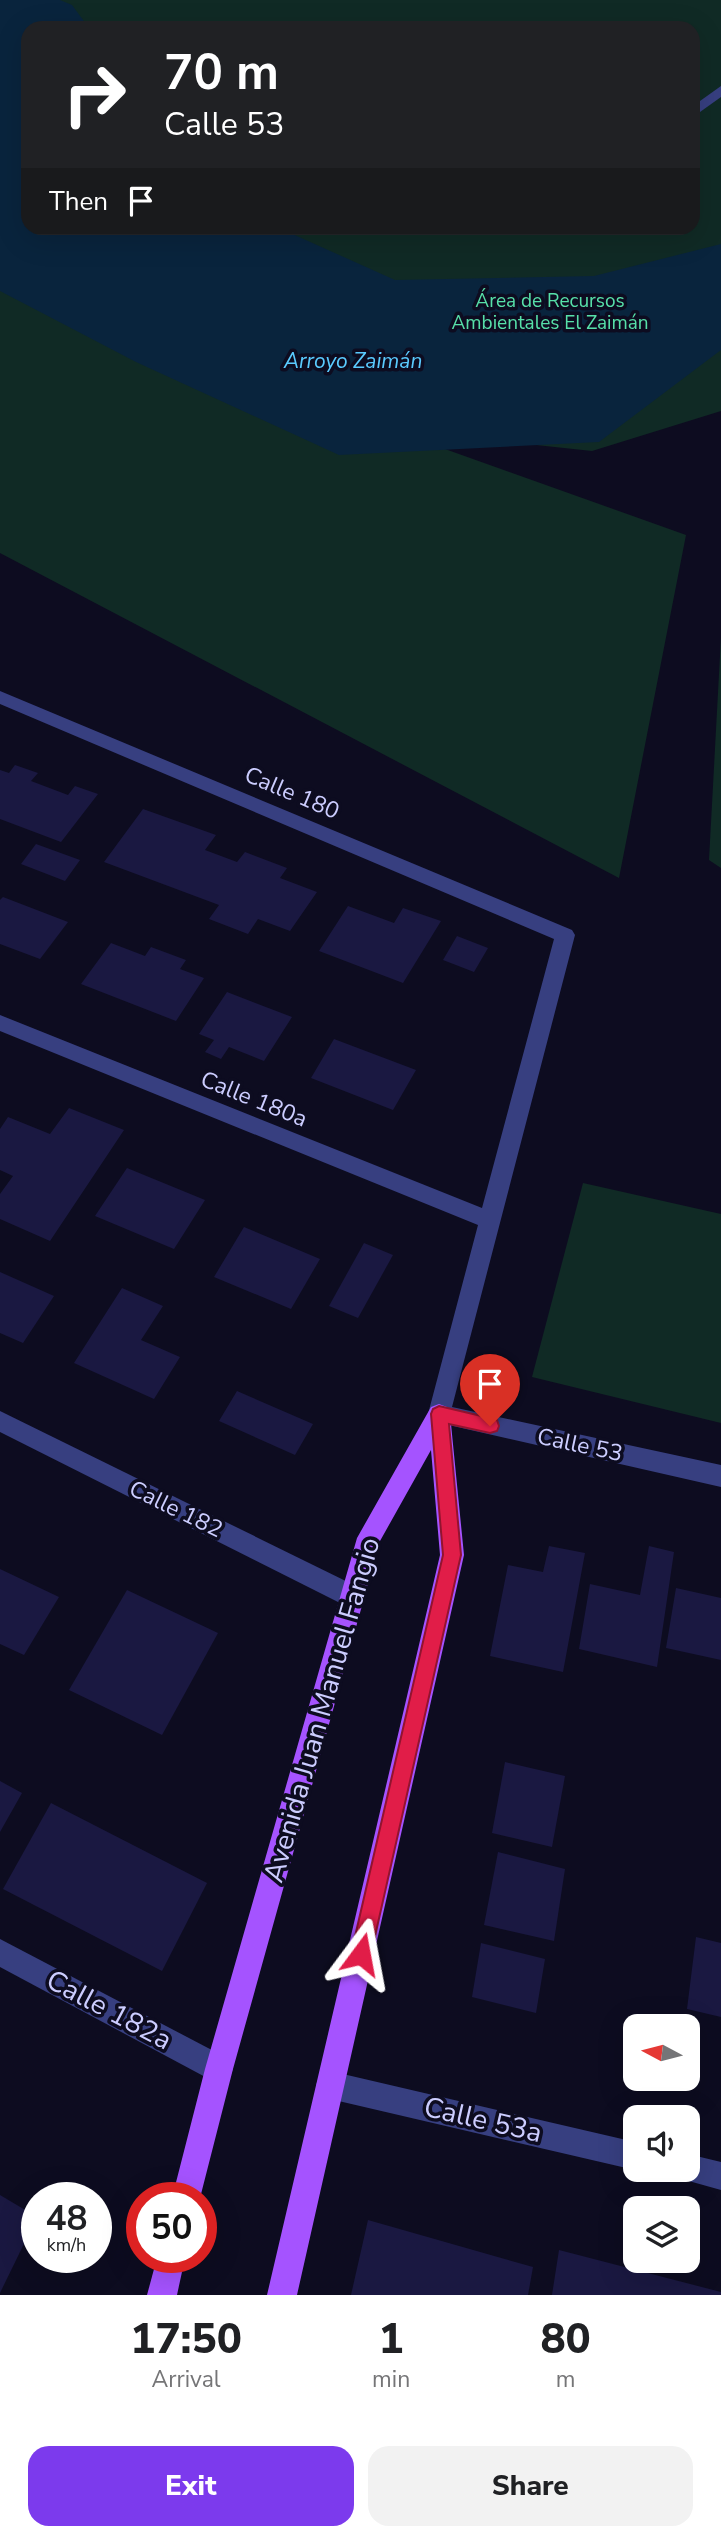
<!DOCTYPE html>
<html lang="en">
<head>
<meta charset="utf-8">
<style>
  :root { --surface:#fff; --page:#f2f2f2; --text:#202124; --muted:#757577; --accent:#7c3aed }
  body { margin:0; font-family:"Nunito Sans",sans-serif; background:var(--page); color:var(--text); height:100vh; display:flex; flex-direction:column; font-size:26px; white-space:nowrap }
  * { box-sizing:border-box; margin:0 }
  p { font-size:23px; color:var(--muted) }
  .icon { flex:none; width:38px; height:38px; fill:none; stroke:currentColor; stroke-width:2; stroke-linecap:round; stroke-linejoin:round }
  .map { position:relative; height:2295px; overflow:hidden }
  .details { display:flex; flex-direction:column; background:var(--surface); flex:1 }
  .details>* { flex:none }
  .hud { position:absolute; left:21px; top:21px; width:679px; height:214px; border-radius:21px; box-shadow:0 7px 28px #0002; background:#202124; color:#fff; overflow:hidden }
  .needle { width:46px; rotate:277deg }
  .tools { position:absolute; left:623px; top:2014px; display:grid; gap:14px }
  .tools a { display:grid; place-items:center; width:77px; height:77px; border-radius:14px; background:var(--surface); box-shadow:0 7px 28px #0002; font-size:35px }
  .speed { position:absolute; left:21px; top:2182px; display:flex; gap:14px; font-size:35px; font-weight:700; text-align:center }
  .speed>* { display:grid; place-content:center; width:91px; height:91px; border-radius:50%; background:var(--surface); box-shadow:0 7px 28px #0002; line-height:1 }
  .speed small { font-size:18px; font-weight:400 }
  .speed .limit { border:10px solid #d22; background:#fff; color:#111 }
  .pin { position:absolute; display:grid; place-items:center; width:60px; height:60px; color:#fff; margin:-72px -30px; border-radius:50% 50% 50% 0; rotate:-45deg; box-shadow:0 0 7px #0007 }
  .pin .icon { rotate:45deg }
  .me { position:absolute; width:77px; margin:-38px; rotate:13deg; stroke-linejoin:round; filter:drop-shadow(0 0 5px #0008) }
  .turn { display:flex; align-items:center; gap:24px; height:147px; padding:0 28px; font-size:32px }
  .turn .icon { width:91px; height:91px; stroke-width:2.5 }
  .turn b { display:block; font-size:49px; line-height:60px }
  .then { display:flex; align-items:center; height:66px; padding:0 28px; background:#0003; gap:14px; font-size:26px }
  .eta { display:flex; justify-content:space-evenly; align-items:center; height:119px; text-align:center }
  .eta b { font-size:42px; font-weight:800; line-height:49px }
  .cta { display:flex; gap:14px; margin-top:auto; padding:14px 28px }
  .cta a { flex:1; height:80px; border-radius:21px; background:var(--accent); color:#fff; font-size:28px; font-weight:800; line-height:80px; text-align:center }
  .cta a+a { background:var(--page); color:var(--text) }
  .map>svg:first-child { display:block }
  .green { fill:#102a25; fill-rule:evenodd }
  .water { fill:#09243d }
  .building { fill:#1a1841 }
  .lines { fill:none; stroke-linecap:round; stroke-linejoin:round }
  .minor { fill:#373f80; fill-rule:evenodd }
  .major { fill:#a553ff; fill-rule:evenodd }
  .route { fill:#e11d48; stroke:#92132f; stroke-width:2 }
  .labels { text-anchor:middle; dominant-baseline:central; stroke-width:7; stroke-linejoin:round; paint-order:stroke }
  .far-park-label { font-size:19px; fill:#57e0a9; stroke:#0d0c20 }
  .far-water-label { font-size:21px; font-style:italic; fill:#5acbff; stroke:#0d0c20 }
  .street-label { font-size:23px; fill:#cccdff; stroke:#0d0c20 }
  .near-street-label { font-size:28px; fill:#cccdff; stroke:#0d0c20 }
</style>
</head>
<body>
<div class="map">
<svg width="721" height="2295" viewBox="0 0 721 2295">
  <rect width="100%" height="100%" fill="#0d0c20"/>
  <!-- green -->
  <g class="green">
    <path d="M0,0H721V411L592,451L389,429L686,535L619,878L0,553ZM28,28H693V228H28Z"/>
    <path d="M721,637V868L709,860Z"/>
    <path d="M583,1183L721,1214V1423L532,1377Z"/>
  </g>
  <!-- water -->
  <path class="water" d="M0,0H60L72,5L89,28H28V228H279L395,280L594,276L721,244V350L599,442L339,455L136,362L0,291Z"/>
  <!-- building -->
  <g class="building">
    <path d="M15,765L38,773L31,781L68,795L75,786L98,794L61,842L0,819V770L9,773Z"/>
    <path d="M143,809L216,835L205,850L237,862L245,852L287,868L280,878L317,892L290,931L258,919L248,934L209,919L219,905L104,862Z"/>
    <path d="M36,844L80,860L65,881L21,864Z"/>
    <path d="M3,897L68,922L40,959L0,944V900Z"/>
    <path d="M348,906L394,923L403,908L441,921L403,983L319,951Z"/>
    <path d="M457,936L488,948L474,972L443,960Z"/>
    <path d="M111,943L145,956L151,947L186,960L180,969L204,978L176,1021L81,984Z"/>
    <path d="M227,992L292,1017L264,1061L229,1047L221,1059L205,1052L214,1040L199,1034Z"/>
    <path d="M334,1039L416,1070L393,1110L311,1078Z"/>
    <path d="M69,1108L124,1130L50,1241L0,1219V1194L13,1176L0,1170V1129L8,1117L50,1134Z"/>
    <path d="M127,1168L205,1200L174,1249L95,1216Z"/>
    <path d="M244,1227L320,1259L291,1309L214,1277Z"/>
    <path d="M364,1243L393,1255L358,1318L329,1306Z"/>
    <path d="M0,1272L54,1296L23,1343L0,1333Z"/>
    <path d="M122,1288L163,1306L141,1340L180,1357L154,1399L74,1363Z"/>
    <path d="M237,1391L313,1424L295,1455L219,1421Z"/>
    <path d="M549,1546L585,1553L563,1672L490,1656L508,1565L543,1572Z"/>
    <path d="M649,1546L674,1552L657,1667L579,1649L590,1584L640,1595Z"/>
    <path d="M0,1569L59,1597L24,1655L0,1644Z"/>
    <path d="M676,1588L721,1598V1660L666,1648Z"/>
    <path d="M127,1590L218,1633L162,1735L69,1690Z"/>
    <path d="M505,1762L565,1776L552,1847L492,1833Z"/>
    <path d="M0,1781L22,1793L0,1832Z"/>
    <path d="M51,1803L207,1883L162,1971L3,1889Z"/>
    <path d="M498,1852L565,1869L554,1941L484,1925Z"/>
    <path d="M696,1937L721,1943V2017L687,2009Z"/>
    <path d="M481,1943L545,1959L536,2013L472,1997Z"/>
    <path d="M0,2195L37,2217L0,2293Z"/>
    <path d="M368,2220L533,2267L528,2295H351Z"/>
    <path d="M559,2250L721,2292V2295H552Z"/>
  </g>
  <g class="lines">
    <!-- minor -->
    <g class="minor">
      <path d="M721,86V97L693,117V106Z"/>
      <path d="M0,691L572,930L575,935L452,1407L721,1465V1487L431,1421L428,1414L478,1225L0,1031V1015L482,1208L554,939L0,704Z"/>
      <path d="M0,1411L360,1588L363,1596L360,1604L351,1607L342,1604L0,1432Z"/>
      <path d="M0,1939L229,2059L233,2069L229,2079L219,2083L209,2079L0,1967Z"/>
      <path d="M330,2071L635,2142V2170L330,2099L320,2095L316,2085L320,2075Z"/>
      <path d="M688,2154L721,2162V2190L678,2178L675,2170H688Z"/>
    </g>
    <!-- major -->
    <g class="major">
      <path d="M439,1404L447,1407L450,1414L464,1555L297,2295H267L440,1555L431,1450L380,1541L233,2069L200,2198H172L205,2069L357,1538L431,1407Z"/>
      <path d="M157,2258H185L177,2295H147Z"/>
    </g>
  </g>
  <!-- route -->
  <path class="route" d="M439,1406L490,1418L497,1420L499,1426L497,1431L490,1433L449,1424L461,1555L371,1954L368,1961L361,1964L354,1961L351,1954L443,1555L431,1414L433,1409Z"/>
  <g class="labels">
    <!-- far-park labels -->
    <g class="far-park-label">
      <text x="550" y="301">Área de Recursos<tspan x="550" dy="22">Ambientales El Zaimán</tspan></text>
    </g>
    <!-- far-water labels -->
    <g class="far-water-label">
      <text x="353" y="361">Arroyo Zaimán</text>
    </g>
    <!-- street labels -->
    <g class="street-label">
      <text transform="translate(292 793) rotate(23)">Calle 180</text>
      <text transform="translate(254 1099) rotate(22)">Calle 180a</text>
      <text transform="translate(580 1445) rotate(12)">Calle 53</text>
      <text transform="translate(176 1509) rotate(26)">Calle 182</text>
    </g>
    <!-- near-street labels -->
    <g class="near-street-label">
      <text transform="translate(322 1710) rotate(-74)">Avenida Juan Manuel Fangio</text>
      <text transform="translate(109 2010) rotate(28)">Calle 182a</text>
      <text transform="translate(483 2120) rotate(13)">Calle 53a</text>
    </g>
  </g>
</svg>
<div class="tools">
<a><svg class="needle" viewBox="-14 -14 28 28"><path d="M0-13l5 13h-10z" fill="#e53935"/><path d="M0 13l5-13h-10z" fill="#757577"/></svg></a>
<a><svg class="icon" aria-label="sound" viewBox="0 0 24 24"><path d="M4 9h4l5-4v14l-5-4H4zM17 9q2 3 0 6"/></svg></a>
<a><svg class="icon" aria-label="layers" viewBox="0 0 24 24"><path d="M12 4l9 5-9 5-9-5zM3 14l9 5 9-5"/></svg></a>
</div>
<div class="speed"><div>48<small>km/h</small></div><div class="limit">50</div></div>
<div class="pin" style="left:490px;top:1426px;background:#d93025"><svg class="icon" aria-label="arrive" viewBox="0 0 24 24"><path d="M6 21V4h12l-3 4 3 4H6"/></svg></div>
<svg class="me" style="left:361px;top:1954px" viewBox="-20 -20 40 40"><path d="M0-17L14 15 0 8-14 15z" fill="#e11d48" stroke="#fff" stroke-width="4"/></svg>
<div class="hud">
<div class="turn"><svg class="icon" aria-label="right" viewBox="0 0 24 24"><path d="M7 20v-9h11M14 6l5 5-5 5"/></svg><div><b>70 m</b>Calle 53</div></div>
<div class="then">Then<svg class="icon" aria-label="arrive" viewBox="0 0 24 24"><path d="M6 21V4h12l-3 4 3 4H6"/></svg></div>
</div>
</div>
<section class="details">
<div class="eta">
<div><b>17:50</b><p>Arrival</p></div>
<div><b>1</b><p>min</p></div>
<div><b>80</b><p>m</p></div>
</div>
<div class="cta"><a>Exit</a><a>Share</a></div>
</section>
</body>
</html>
